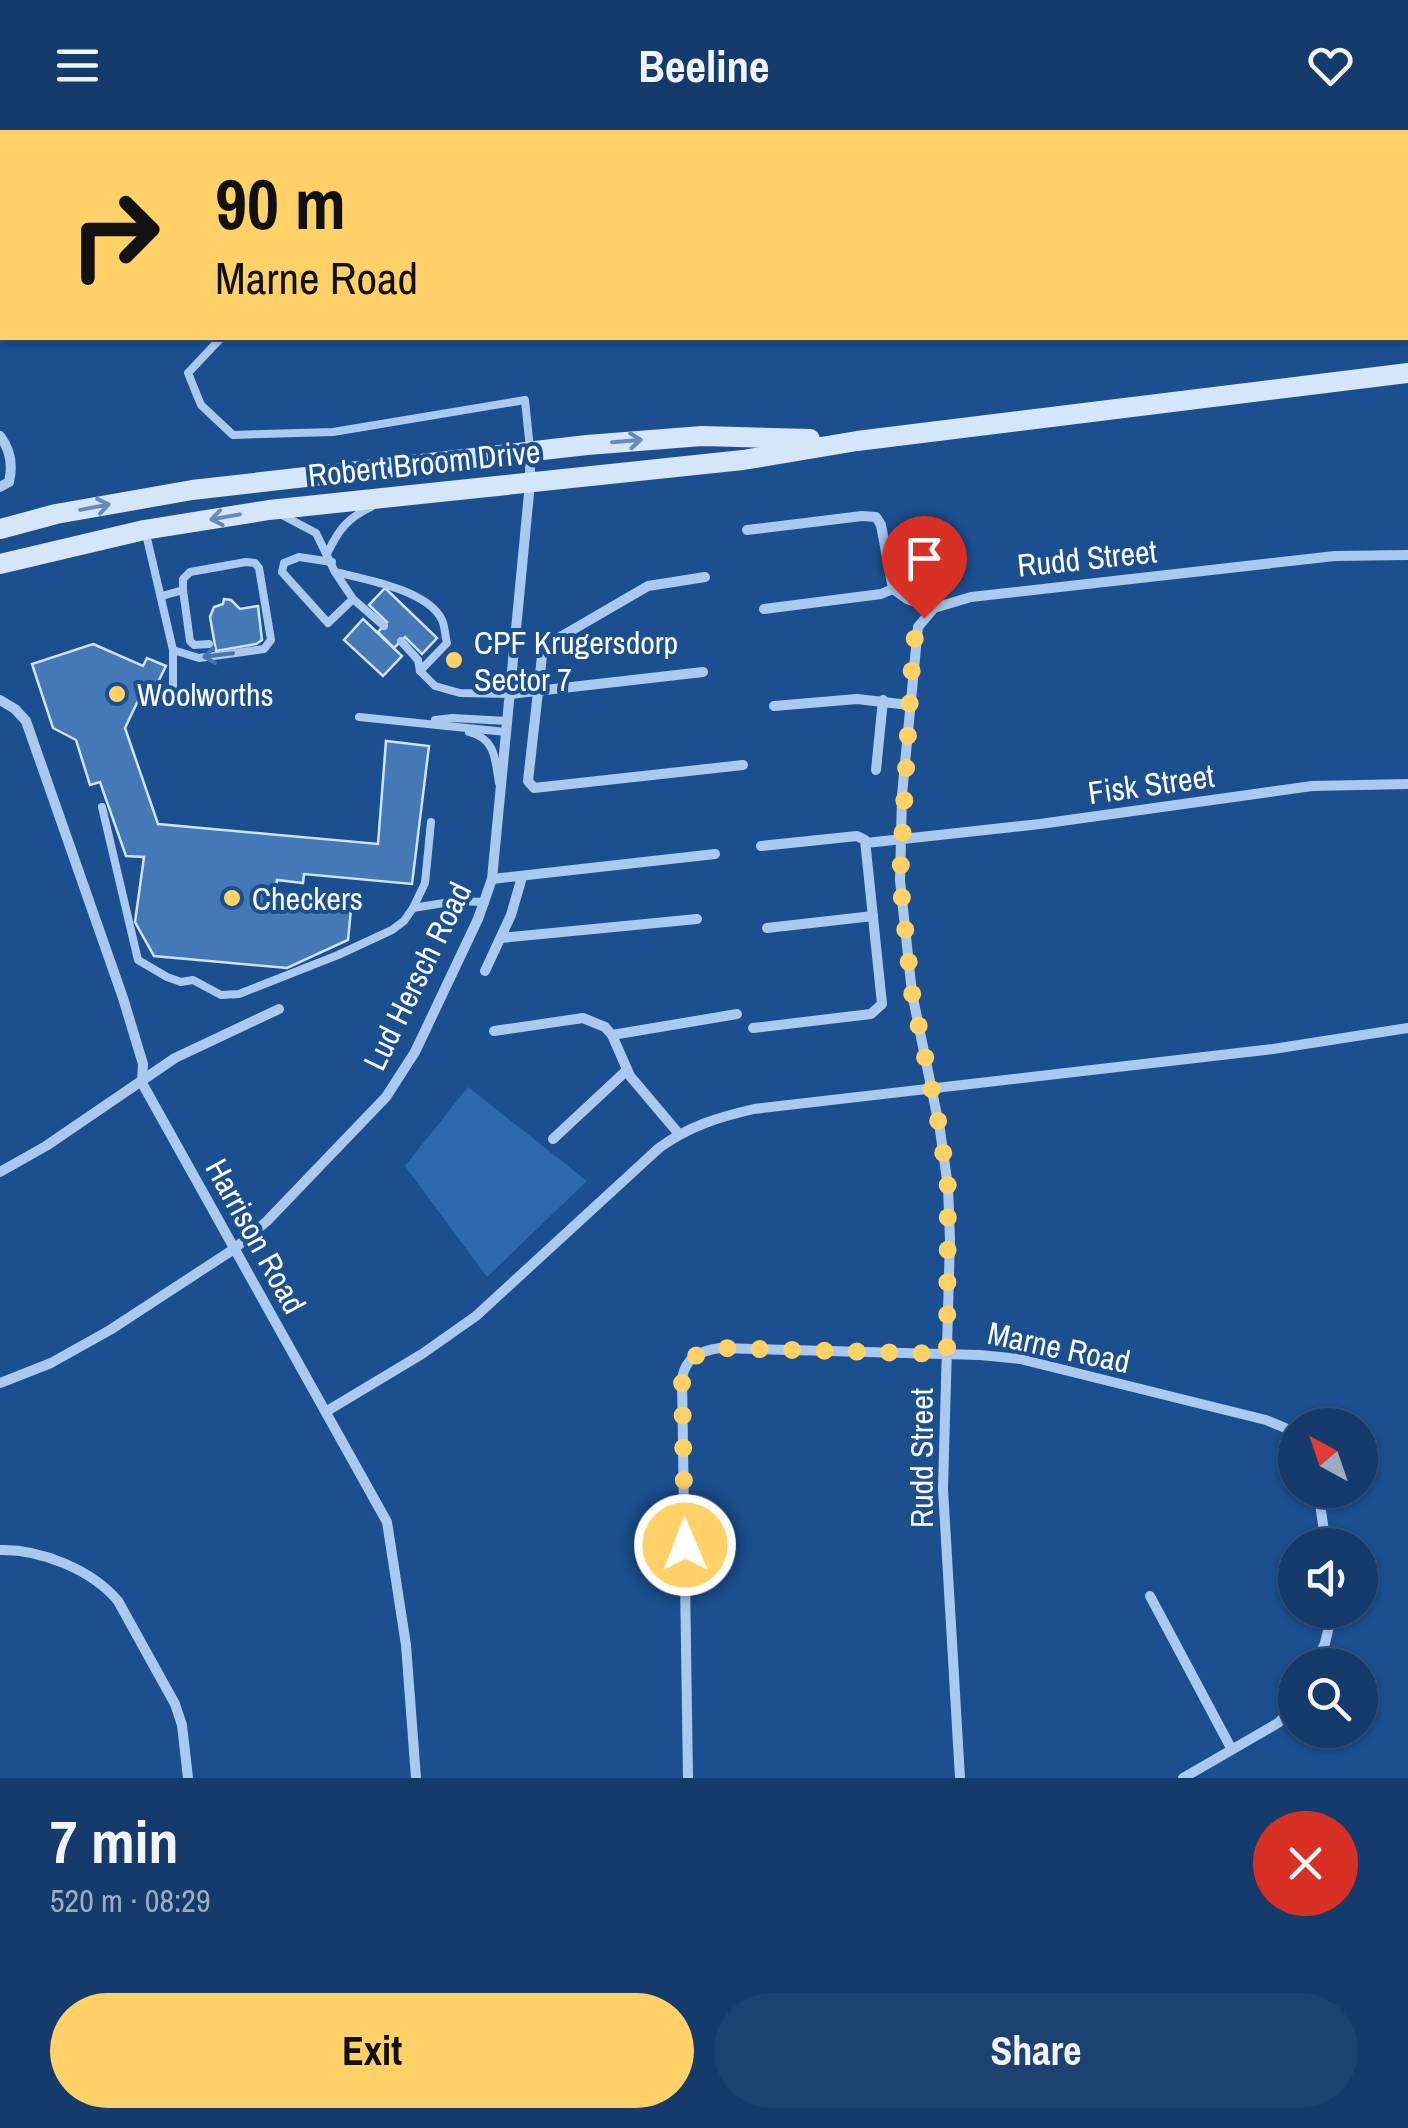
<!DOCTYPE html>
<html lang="en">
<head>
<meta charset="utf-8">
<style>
  :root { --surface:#143b6b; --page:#1d4271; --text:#f1f3f6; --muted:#9dadc1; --line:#33557e; --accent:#ffd166 }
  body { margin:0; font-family:"Archivo Narrow",sans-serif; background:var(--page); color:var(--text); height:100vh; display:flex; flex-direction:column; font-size:38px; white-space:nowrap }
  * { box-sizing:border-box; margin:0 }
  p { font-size:32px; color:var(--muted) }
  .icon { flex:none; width:55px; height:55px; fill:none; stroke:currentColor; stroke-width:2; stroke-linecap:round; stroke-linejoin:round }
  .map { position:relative; height:1648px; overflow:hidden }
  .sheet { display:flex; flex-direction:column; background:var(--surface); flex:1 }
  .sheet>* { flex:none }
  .banner { position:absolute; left:0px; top:0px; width:1410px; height:210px; box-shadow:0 2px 8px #0004,0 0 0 2px var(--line); background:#ffd166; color:#111; overflow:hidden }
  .needle { width:65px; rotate:320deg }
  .tools { position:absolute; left:1278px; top:1278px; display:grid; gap:20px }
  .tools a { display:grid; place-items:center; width:100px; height:100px; border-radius:50%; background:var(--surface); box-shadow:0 2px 8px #0004,0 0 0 2px var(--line); font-size:50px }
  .pin { position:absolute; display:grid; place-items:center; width:85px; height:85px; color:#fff; margin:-102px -42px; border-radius:50% 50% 50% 0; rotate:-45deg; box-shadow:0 0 10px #0007 }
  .pin .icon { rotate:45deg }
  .me { position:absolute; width:110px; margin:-55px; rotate:359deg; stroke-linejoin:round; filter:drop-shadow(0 0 8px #0008) }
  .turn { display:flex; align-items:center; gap:35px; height:210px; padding:0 50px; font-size:45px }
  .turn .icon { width:130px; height:130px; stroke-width:2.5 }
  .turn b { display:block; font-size:70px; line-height:85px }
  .round { display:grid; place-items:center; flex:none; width:105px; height:105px; border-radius:52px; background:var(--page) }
  .summary { display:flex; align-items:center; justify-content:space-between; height:170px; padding:0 50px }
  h1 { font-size:60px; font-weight:700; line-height:75px }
  .button { display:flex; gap:20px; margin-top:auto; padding:20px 50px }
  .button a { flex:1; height:115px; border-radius:60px; background:var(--accent); color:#111; font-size:40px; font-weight:700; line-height:115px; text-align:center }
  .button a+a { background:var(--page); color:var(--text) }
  header { display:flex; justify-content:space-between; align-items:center; height:130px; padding:0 50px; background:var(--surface); font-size:45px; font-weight:700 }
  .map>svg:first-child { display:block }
  .green { fill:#2e69ad }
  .building { fill:#4478b7; stroke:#cfe3fa; stroke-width:2.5 }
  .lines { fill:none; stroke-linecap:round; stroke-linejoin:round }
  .lane { stroke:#a9c9ee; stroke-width:8 }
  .street { stroke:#a9c9ee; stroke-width:10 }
  .secondary { stroke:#d6e6fa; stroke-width:20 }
  .oneway { stroke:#668bba }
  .oneway2 { stroke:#4674ac }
  .route { stroke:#ffd166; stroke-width:18; stroke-dasharray:0 32.4 }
  .poi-dot { fill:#ffd166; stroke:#1b4f8f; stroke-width:4 }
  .labels { text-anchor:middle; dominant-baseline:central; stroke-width:8; stroke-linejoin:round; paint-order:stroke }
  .street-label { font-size:32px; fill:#fff; stroke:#1b4f8f }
  .poi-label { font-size:32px; fill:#fff; stroke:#1b4f8f; text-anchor:start }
</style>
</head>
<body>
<header><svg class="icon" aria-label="menu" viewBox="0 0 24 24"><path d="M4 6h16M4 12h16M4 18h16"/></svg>Beeline<svg class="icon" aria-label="heart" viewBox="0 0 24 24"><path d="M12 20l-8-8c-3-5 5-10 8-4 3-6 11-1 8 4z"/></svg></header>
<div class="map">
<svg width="1408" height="1648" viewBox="0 0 1408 1648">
  <rect width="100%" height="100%" fill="#1b4f8f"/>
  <!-- green -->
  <path class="green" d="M468,957L587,1051L487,1147L405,1036Z"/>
  <!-- building -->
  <g class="building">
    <path d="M385,458L437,508L422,524L405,507L394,518L378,502L387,492L369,475Z"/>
    <path d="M224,469L231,470L240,479L258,476L262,510L256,514L216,521L210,487L214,477L223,474Z"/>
    <path d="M363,489L402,526L383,546L344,510Z"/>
    <path d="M93,514L143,536L147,528L166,536L155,558L146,554L125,598L158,694L378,714L386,611L429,616L412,754L304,744L303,753L277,750L276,762L352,769L348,810L287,838L154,826L135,792L144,727L126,726L100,652L90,655L76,610L53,598L32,534Z"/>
  </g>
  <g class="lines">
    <!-- lane -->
    <g class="lane">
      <path d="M419,0L420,2"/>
      <path d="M221,208L188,243L201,275L233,305L333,302L525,270L530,319"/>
      <path d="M282,385L316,403L335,442C364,449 428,460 442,490C445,496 445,506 447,513L420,541"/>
      <path d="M146,404L173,520V570"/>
      <path d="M328,422C339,399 348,388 371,377"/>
      <path d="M332,432L299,427L284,433L282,442L328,493L353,469"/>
      <path d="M335,442L353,469L384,496"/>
      <path d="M183,460L190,511L194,515L209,514"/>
      <path d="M162,466L183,460V449L190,442L246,432L255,433L259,438L271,510L264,519L199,528L173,520"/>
      <path d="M401,511L418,530L420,541L435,556L460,563L510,564"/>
      <path d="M359,587L506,602"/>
      <path d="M435,590L452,588L508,591"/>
      <path d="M469,602C496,609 495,629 499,653"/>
      <path d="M102,677L138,830L167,847L181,852L193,850L221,865L239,864L338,825L392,800L404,791L413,778L456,771L485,772"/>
      <path d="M413,778L425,753L431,692"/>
    </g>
    <!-- street -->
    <g class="street">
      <path d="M0,306C10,319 13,335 9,352L0,357"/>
      <path d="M747,400L862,386L876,387L881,395L893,459L907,469L934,478"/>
      <path d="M705,447L648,456L543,517L528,651L534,658L743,635"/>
      <path d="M764,479L881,464L893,459"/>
      <path d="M510,564L703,542"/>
      <path d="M0,570L15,579L26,591L123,868L143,934L142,953L387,1392L406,1515L416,1648"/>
      <path d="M774,576L857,569L909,575"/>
      <path d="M876,640L883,570"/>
      <path d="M866,713L1040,694L1312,656L1408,654"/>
      <path d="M492,749L715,724"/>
      <path d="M767,798L873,786"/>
      <path d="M501,808L697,789"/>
      <path d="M485,841L511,785L522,747"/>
      <path d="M753,898L871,884L882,874L865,710L857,706L761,716"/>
      <path d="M494,901L583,888L605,897L612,905L630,946L679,1004"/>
      <path d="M612,905L737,884"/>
      <path d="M553,1009L626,941"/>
      <path d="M0,1042L46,1016L175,928L279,879"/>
      <path d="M0,1253L51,1233L110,1200L234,1119L267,1091L386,967L415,922L478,789L492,749L530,353V323"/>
      <path d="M327,1281L422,1224L476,1186L659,1018C689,996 719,987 754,979L1273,919L1408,898"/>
      <path d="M1318,1360L1326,1415"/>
      <path d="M0,1420C41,1419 92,1440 118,1471L175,1574L182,1595L188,1648"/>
      <path d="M1150,1466L1231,1618"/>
      <path d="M1315,1535L1325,1513L1333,1480"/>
      <path d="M688,1648L682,1248C686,1227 700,1221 720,1218L980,1225L1020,1229L1266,1290L1295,1302"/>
      <path d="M960,1648L943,1359L950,1110L948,1057L940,1000L912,863L900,750L902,665L918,497L934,478L971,467L1335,426L1408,425"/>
      <path d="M1183,1648L1278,1593L1295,1576"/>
    </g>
    <!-- secondary -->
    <g class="secondary">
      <path d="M0,399L56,384L192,360L587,315L702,306L810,309"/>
      <path d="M0,434L144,400L269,380L743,330L857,311L1408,243"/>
    </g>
  </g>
  <!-- one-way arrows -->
  <defs><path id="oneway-shaft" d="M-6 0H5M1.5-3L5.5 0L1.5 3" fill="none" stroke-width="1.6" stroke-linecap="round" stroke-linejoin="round" transform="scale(2.5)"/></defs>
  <g class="oneway">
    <use href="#oneway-shaft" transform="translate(627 311) rotate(-5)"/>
    <use href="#oneway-shaft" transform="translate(95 377) rotate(-11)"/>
    <use href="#oneway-shaft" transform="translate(225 387) rotate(170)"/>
  </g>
  <use class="oneway2" href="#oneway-shaft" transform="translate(218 525) rotate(173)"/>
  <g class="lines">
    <!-- route -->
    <path class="route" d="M685,1415L682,1248C686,1227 700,1221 720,1218L947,1224L948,1057L940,1000L912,863L900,750L911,548L915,506L924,488"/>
  </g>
  <!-- markers -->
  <g class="poi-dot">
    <circle cx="454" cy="530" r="10"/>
    <circle cx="117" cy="564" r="10"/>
    <circle cx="232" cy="768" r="10"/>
  </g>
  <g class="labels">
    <!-- street labels -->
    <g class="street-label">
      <text transform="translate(424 333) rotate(-6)">Robert Broom Drive</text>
      <text transform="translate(1087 428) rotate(-6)">Rudd Street</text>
      <text transform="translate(1151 654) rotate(-8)">Fisk Street</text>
      <text transform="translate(417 846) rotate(-64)">Lud Hersch Road</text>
      <text transform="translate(256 1106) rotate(61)">Harrison Road</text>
      <text transform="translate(1059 1217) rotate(12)">Marne Road</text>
      <text transform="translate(921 1328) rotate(-90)">Rudd Street</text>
    </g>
    <!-- poi labels -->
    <g class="poi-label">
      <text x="474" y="512">CPF Krugersdorp<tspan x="474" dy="37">Sector 7</tspan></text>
      <text x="137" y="564">Woolworths</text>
      <text x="252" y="768">Checkers</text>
    </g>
  </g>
</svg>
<div class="tools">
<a><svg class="needle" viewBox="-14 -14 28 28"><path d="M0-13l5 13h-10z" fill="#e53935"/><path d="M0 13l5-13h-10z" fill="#9dadc1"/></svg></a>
<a><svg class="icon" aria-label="sound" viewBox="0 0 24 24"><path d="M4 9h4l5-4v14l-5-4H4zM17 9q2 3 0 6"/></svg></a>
<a><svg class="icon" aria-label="search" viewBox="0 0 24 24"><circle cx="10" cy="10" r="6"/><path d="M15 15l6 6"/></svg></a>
</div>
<div class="pin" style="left:924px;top:488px;background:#d93025"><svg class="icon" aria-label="arrive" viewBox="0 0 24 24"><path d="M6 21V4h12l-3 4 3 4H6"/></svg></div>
<svg class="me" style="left:685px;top:1415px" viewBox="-20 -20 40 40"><circle r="17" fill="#ffd166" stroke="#fff" stroke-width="3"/><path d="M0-11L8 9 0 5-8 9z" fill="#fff"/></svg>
<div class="banner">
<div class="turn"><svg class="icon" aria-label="right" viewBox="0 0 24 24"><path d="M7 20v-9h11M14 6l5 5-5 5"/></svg><div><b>90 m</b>Marne Road</div></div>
</div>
</div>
<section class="sheet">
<div class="summary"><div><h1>7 min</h1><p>520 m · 08:29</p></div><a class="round" style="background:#d93025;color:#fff"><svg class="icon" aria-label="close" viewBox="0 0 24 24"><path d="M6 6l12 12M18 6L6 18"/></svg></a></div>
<div class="button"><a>Exit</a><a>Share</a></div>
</section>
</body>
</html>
